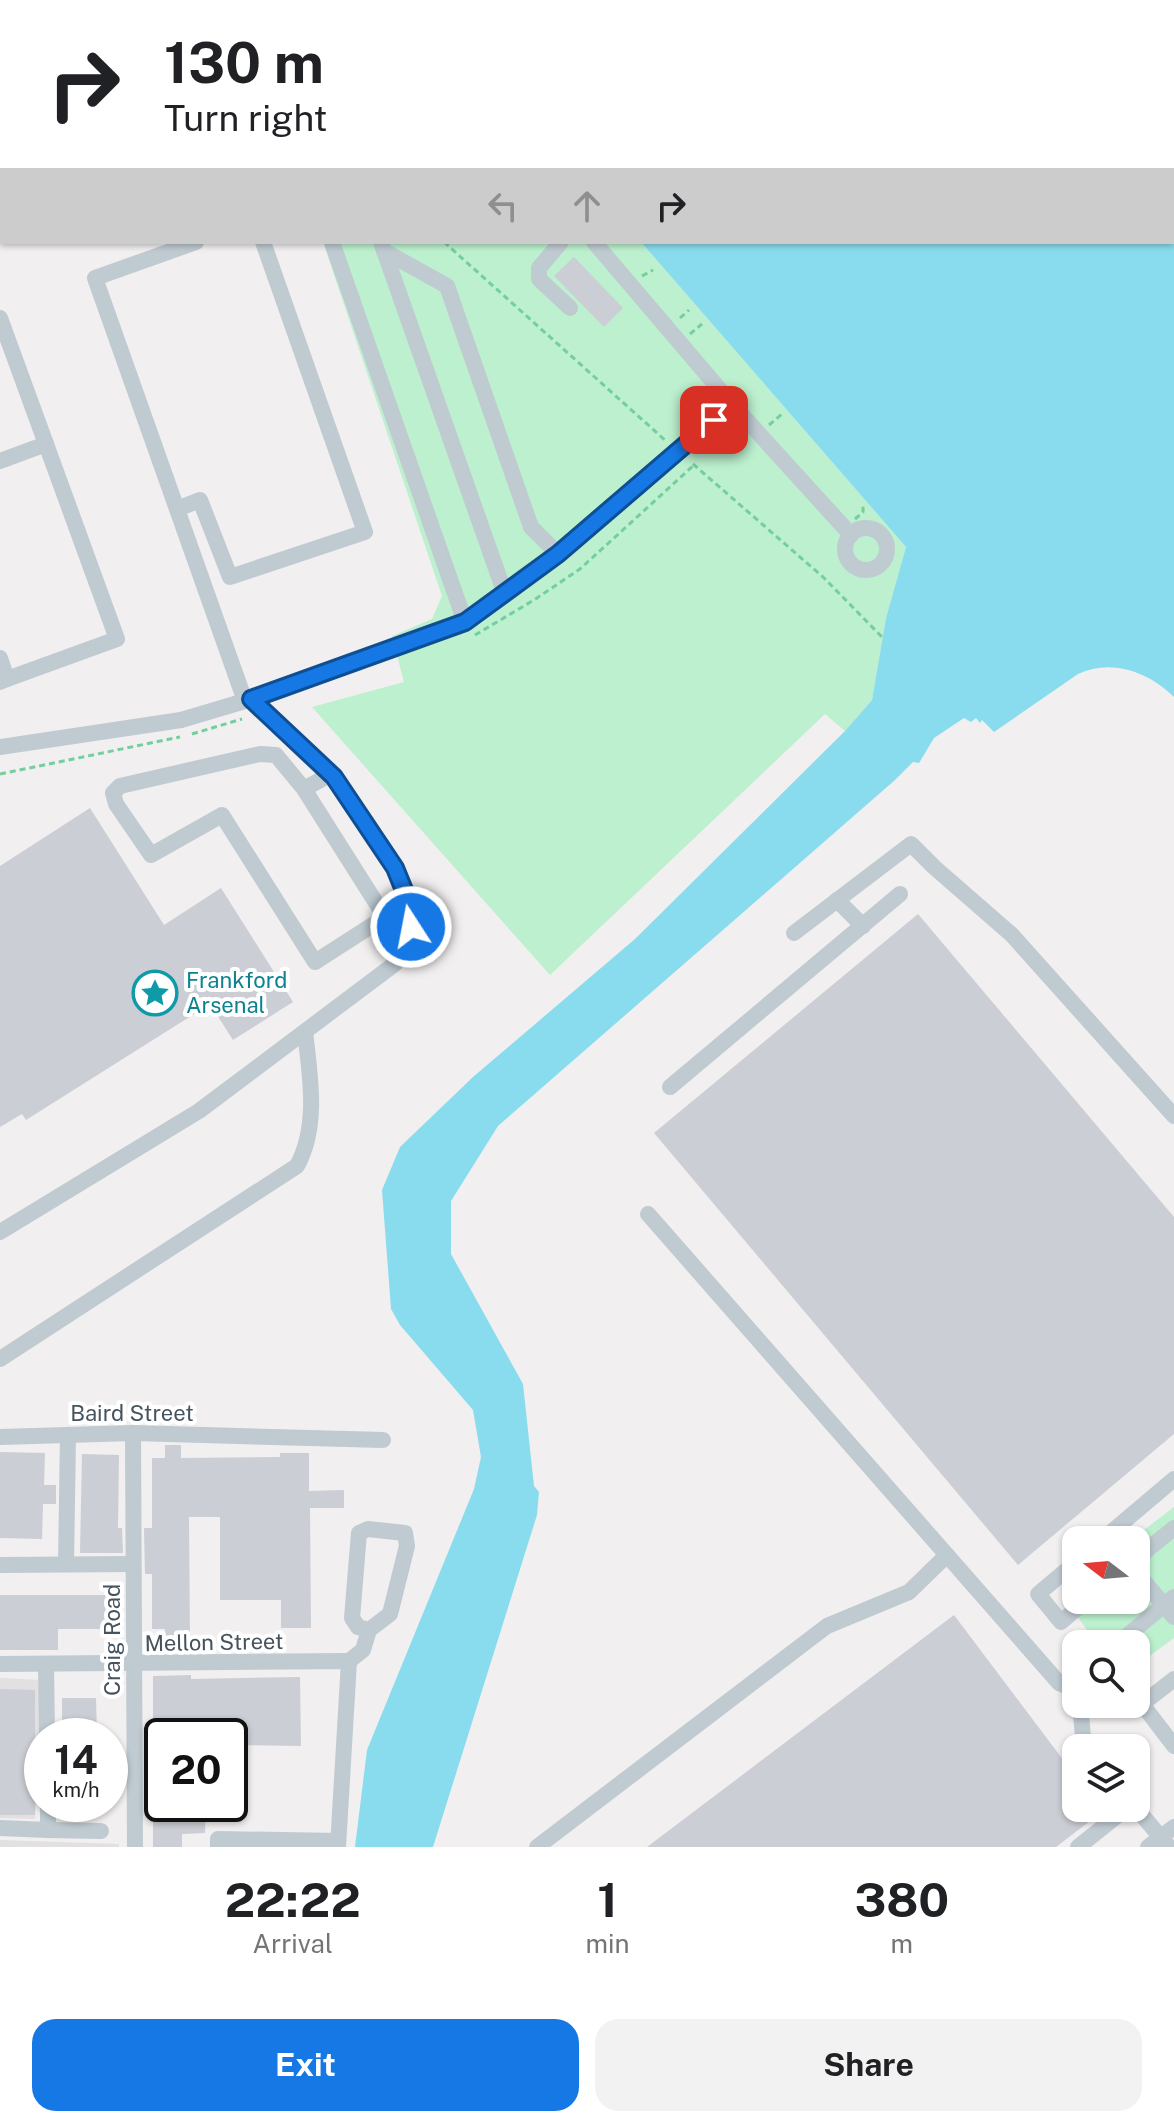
<!DOCTYPE html>
<html lang="en">
<head>
<meta charset="utf-8">
<style>
  body { margin:0; font-family:"Public Sans",sans-serif; background:#f2f2f2; color:#202124; height:100vh; display:flex; flex-direction:column; font-size:30px; white-space:nowrap }
  * { box-sizing:border-box; margin:0 }
  p { font-size:26px; color:#757577 }
  .icon { flex:none; width:44px; height:44px; fill:none; stroke:currentColor; stroke-width:2; stroke-linecap:round; stroke-linejoin:round }
  .map { position:relative; height:1847px; overflow:hidden }
  .sheet { display:flex; flex-direction:column; background:#fff; flex:1 }
  .sheet>* { flex:none }
  .banner { position:absolute; left:0px; top:0px; width:1174px; height:244px; box-shadow:0 2px 6px #0004; background:#fff; color:#202124; overflow:hidden }
  .needle { width:52px; rotate:286deg }
  .controls { position:absolute; left:1062px; top:1526px; display:grid; gap:16px }
  .controls a { display:grid; place-items:center; width:88px; height:88px; border-radius:16px; background:#fff; box-shadow:0 2px 6px #0004; font-size:40px }
  .speed { position:absolute; left:24px; top:1718px; display:flex; gap:16px; font-size:40px; font-weight:700; text-align:center }
  .speed>* { display:grid; place-content:center; width:104px; height:104px; border-radius:50%; background:#fff; box-shadow:0 2px 6px #0004; line-height:1 }
  .speed small { font-size:20px; font-weight:400 }
  .speed .limit { border:4px solid #111; border-radius:12px; background:#fff; color:#111 }
  .pin { position:absolute; display:grid; place-items:center; width:68px; height:68px; color:#fff; margin:-34px; border-radius:16px; box-shadow:0 4px 12px #0006 }
  .me { position:absolute; width:88px; margin:-44px; rotate:349deg; stroke-linejoin:round; filter:drop-shadow(0 0 6px #0008) }
  .turn { display:flex; align-items:center; gap:28px; height:168px; padding:0 32px; font-size:36px }
  .turn .icon { width:104px; height:104px; stroke-width:2.5 }
  .turn b { display:block; font-size:56px; line-height:68px }
  .lanes { display:flex; align-items:center; height:76px; padding:0 32px; background:#0003; justify-content:center; gap:40px; direction:ltr }
  .lanes .off { opacity:.35 }
  .eta { display:flex; justify-content:space-evenly; align-items:center; height:136px; text-align:center }
  .eta b { font-size:48px; font-weight:700; line-height:56px }
  .button { display:flex; gap:16px; margin-top:auto; padding:16px 32px }
  .button a { flex:1; height:92px; border-radius:24px; background:#1678e4; color:#fff; font-size:32px; font-weight:700; line-height:92px; text-align:center }
  .button a+a { background:#f2f2f2; color:#202124 }
  .map>svg:first-child { display:block }
</style>
</head>
<body>
<div class="map">
<svg width="1174" height="1847" viewBox="0 0 1174 1847">
  <rect width="100%" height="100%" fill="#f1efef"/>
  <g fill="#e2e0e1">
    <path d="M0,1678l42,2 -7,139 -35,-1z"/>
    <path d="M0,1840l119,4v3h-119z"/>
  </g>
  <g fill="#bcf0ce">
    <path d="M323,242h318l265,305 -20,71 -14,82 -27,31 -20,-17 -275,261 -238,-268 92,-25 -12,-46 40,-17 10,-23z"/>
    <path d="M1174,1507v131l-38,28v-22h-39l-32,-45 4,-12 7,-5v18h60v-60h-5z"/>
  </g>
  <path fill="#89dced" d="M437,0h737v697c-25,-25 -63,-39 -96,-23l-84,58 -12,-12 -2,3 -4,-5 -5,4 -7,-4 -30,20 -15,25 -6,-1 -18,18 -397,346 -47,75v53l72,130 11,102 5,6 -2,23 -104,332h-78l12,-97 107,-261 7,-32 -8,-47 -73,-85 -9,-16 -9,-119 18,-43 73,-70 162,-138 210,-208 27,-31 14,-82 20,-71 -265,-305h531v-240z"/>
  <g fill="#cbced4">
    <path d="M574,257l49,51 -19,19 -50,-51z"/>
    <path d="M90,808l74,117 57,-37 72,114 -60,38 -23,-36 -184,116 -4,-6 -22,13v-261z"/>
    <path d="M918,914l256,303v217l-156,131 -364,-432z"/>
    <path d="M165,1445h16v13l99,-1v-4h29v38l35,-1v18h-34l1,120h-30v-28h-61v-83h-31l1,125 -24,-1 -1,-12h-13v-55h-7l-1,-46h8v-70h13z"/>
    <path d="M0,1452l45,1 -1,32h12v19h-13l-1,35 -42,-1z"/>
    <path d="M82,1454l37,1 -1,73h4l1,25h-43z"/>
    <path d="M0,1595h118l1,34h-61v21h-58z"/>
    <path d="M954,1615l122,162v31h31l-51,39h-409z"/>
    <path d="M191,1675v4l109,-2 1,69 -71,-1v-9h-68v37h-16l-1,-37h11h-3v-60z"/>
    <path d="M0,1689l35,1v125h-35z"/>
    <path d="M62,1698h34l1,38h-35z"/>
    <path d="M153,1804h53l-1,29 -23,1v13h-29z"/>
  </g>
  <g fill="none" stroke-linecap="round" stroke-linejoin="round">
    <g stroke="#74ce9e" stroke-width="3" stroke-dasharray="6 4" stroke-linecap="butt">
      <path d="M281,0l2,2"/>
      <path d="M444,242l222,199"/>
      <path d="M642,276l11,-6"/>
      <path d="M680,318l9,-8"/>
      <path d="M690,334l12,-10"/>
      <path d="M769,425l13,-11"/>
      <path d="M693,464l130,113 59,60"/>
      <path d="M855,519l8,-7v-6"/>
      <path d="M475,635l59,-35 46,-31 114,-104"/>
      <path d="M192,734l50,-15"/>
      <path d="M0,774l180,-37"/>
    </g>
    <g stroke="#bfcad1" stroke-width="16">
      <path d="M219,0l1,2"/>
      <path d="M301,0l1,2"/>
      <path d="M359,0l1,2"/>
      <path d="M0,235l2,-1"/>
      <path d="M334,242l-1,3 132,377"/>
      <path d="M381,242l124,352"/>
      <path d="M561,242l-22,26v11l31,29"/>
      <path d="M594,242l138,162"/>
      <path d="M384,251l63,35 84,241 27,27"/>
      <path d="M0,318l46,126 -46,17"/>
      <path d="M177,509l23,-9 30,77 135,-45 -102,-290"/>
      <circle cx="866" cy="549" r="21"/>
      <path d="M0,658l7,21 -7,3"/>
      <path d="M7,679l110,-40 -71,-195"/>
      <path d="M245,701l220,-79 93,-68 174,-150 119,131"/>
      <path d="M0,747l181,-27 64,-19 -150,-423 101,-36"/>
      <path d="M304,789l81,128 -70,45 -93,-147 -71,40 -35,-51 -3,-11 7,-7 140,-32 16,1 28,34 27,-15"/>
      <path d="M837,900l26,26"/>
      <path d="M794,933l117,-89 23,23 78,68 162,181"/>
      <path d="M670,1087l230,-193"/>
      <path d="M648,1214l411,469 17,7"/>
      <path d="M0,1232l199,-121 197,-148 15,-36 -5,-32 -11,-27 -61,-91 -83,-78"/>
      <path d="M0,1359l297,-193c22,-40 13,-91 8,-134"/>
      <path d="M133,1433l2,414"/>
      <path d="M0,1437l133,-4 250,7"/>
      <path d="M1102,1540l72,-61"/>
      <path d="M1136,1559l38,-31"/>
      <path d="M1076,1562l-38,32 23,28 26,-22"/>
      <path d="M66,1564l2,-129"/>
      <path d="M0,1565l133,-1"/>
      <path d="M1136,1572l38,45"/>
      <path d="M1117,1644l57,-47"/>
      <path d="M349,1661l14,-11 6,-20 21,-16 17,-68 -2,-13 -37,-4 -9,4 -7,85 6,9 11,3"/>
      <path d="M0,1664l349,-3 -11,186"/>
      <path d="M46,1664l1,72"/>
      <path d="M1174,1679l-32,25 32,42"/>
      <path d="M1080,1704l3,33 8,11"/>
      <path d="M1136,1808l33,39"/>
      <path d="M0,1828l48,2v-26"/>
      <path d="M48,1830l53,1"/>
      <path d="M218,1847v-8l120,2"/>
      <path d="M537,1847l290,-221 82,-34 38,-37"/>
      <path d="M1078,1847l49,-39"/>
      <path d="M1148,1847l26,-20"/>
    </g>
  </g>
  <g fill="none" stroke-linecap="round" stroke-linejoin="round">
    <g stroke="#0e4e94" stroke-width="20">
      <path id="route" d="M411,927l-5,-32 -11,-27 -61,-91 -83,-78 214,-77 93,-68 156,-134"/>
    </g>
    <use href="#route" stroke="#1678e4" stroke-width="14"/>
  </g>
  <defs>
    <g id="sight-ring" transform="scale(2.3)"><circle r="9.5" fill="#fff" stroke="#0f9aa8" stroke-width="1.5"/><path d="M0-6L1.8-2.2L6-1.7L2.9 1.2L3.7 5.4L0 3.3L-3.7 5.4L-2.9 1.2L-6-1.7L-1.8-2.2Z" fill="#0f9aa8"/></g>
  </defs>
  <g fill-rule="evenodd">
    <use href="#sight-ring" x="155" y="993"/>
  </g>
  <g text-anchor="middle" dominant-baseline="central" stroke-width="8" stroke-linejoin="round" paint-order="stroke">
    <g font-size="22" fill="#0d838f" stroke="#fff" text-anchor="start">
      <text x="186" y="980">Frankford<tspan x="186" dy="25">Arsenal</tspan></text>
    </g>
    <g font-size="22" fill="#46535d" stroke="#fff">
      <text x="132" y="1413">Baird Street</text>
      <text transform="translate(112 1640) rotate(-90)">Craig Road</text>
      <text transform="translate(214 1642) rotate(-1)">Mellon Street</text>
    </g>
  </g>
</svg>
<div class="controls">
<a><svg class="needle" viewBox="-14 -14 28 28"><path d="M0-13l5 13h-10z" fill="#e53935"/><path d="M0 13l5-13h-10z" fill="#757577"/></svg></a>
<a><svg class="icon" aria-label="search" viewBox="0 0 24 24"><circle cx="10" cy="10" r="6"/><path d="M15 15l6 6"/></svg></a>
<a><svg class="icon" aria-label="layers" viewBox="0 0 24 24"><path d="M12 4l9 5-9 5-9-5zM3 14l9 5 9-5"/></svg></a>
</div>
<div class="speed"><div>14<small>km/h</small></div><div class="limit">20</div></div>
<div class="pin" style="left:714px;top:420px;background:#d93025"><svg class="icon" aria-label="arrive" viewBox="0 0 24 24"><path d="M6 21V4h12l-3 4 3 4H6"/></svg></div>
<svg class="me" style="left:411px;top:927px" viewBox="-20 -20 40 40"><circle r="17" fill="#1678e4" stroke="#fff" stroke-width="3"/><path d="M0-11L8 9 0 5-8 9z" fill="#fff"/></svg>
<div class="banner">
<div class="turn"><svg class="icon" aria-label="right" viewBox="0 0 24 24"><path d="M7 20v-9h11M14 6l5 5-5 5"/></svg><div><b>130 m</b>Turn right</div></div>
<div class="lanes"><svg class="icon off" aria-label="left" viewBox="0 0 24 24"><path d="M17 20v-9H6M10 6l-5 5 5 5"/></svg><svg class="icon off" aria-label="ahead" viewBox="0 0 24 24"><path d="M12 20V5M6 11l6-6 6 6"/></svg><svg class="icon" aria-label="right" viewBox="0 0 24 24"><path d="M7 20v-9h11M14 6l5 5-5 5"/></svg></div>
</div>
</div>
<section class="sheet">
<div class="eta">
<div><b>22:22</b><p>Arrival</p></div>
<div><b>1</b><p>min</p></div>
<div><b>380</b><p>m</p></div>
</div>
<div class="button"><a>Exit</a><a>Share</a></div>
</section>
</body>
</html>
